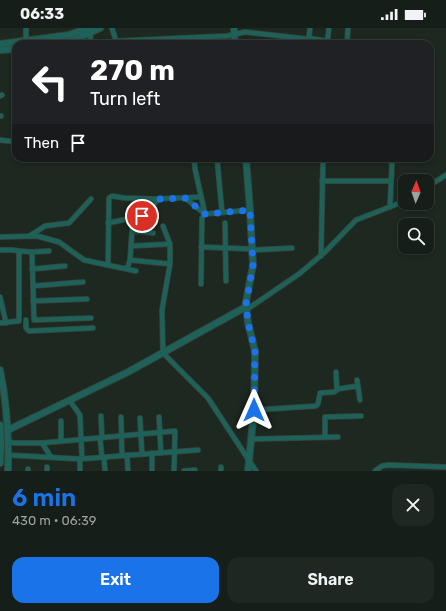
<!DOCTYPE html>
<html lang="en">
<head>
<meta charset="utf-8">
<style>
  body { margin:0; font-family:Rubik,sans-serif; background:#1e2721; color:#f1f3f6; height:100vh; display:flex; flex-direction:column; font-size:15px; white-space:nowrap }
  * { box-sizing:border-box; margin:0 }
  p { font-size:13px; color:#9da2a2 }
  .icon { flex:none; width:22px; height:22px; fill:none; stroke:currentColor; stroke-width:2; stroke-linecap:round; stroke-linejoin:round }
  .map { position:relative; height:443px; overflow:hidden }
  .panel { display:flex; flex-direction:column; background:#151e18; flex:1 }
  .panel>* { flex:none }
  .top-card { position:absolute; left:12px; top:12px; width:422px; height:122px; border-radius:12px; box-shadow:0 2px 6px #0003,0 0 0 1px #343c37; background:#202124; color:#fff; overflow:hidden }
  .needle { width:26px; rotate:2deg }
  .buttons { position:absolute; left:398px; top:146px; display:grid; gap:8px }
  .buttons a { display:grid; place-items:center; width:36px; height:36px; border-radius:8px; background:#151e18; box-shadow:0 2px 6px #0003,0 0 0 1px #343c37; font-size:20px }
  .pin { position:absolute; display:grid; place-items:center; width:34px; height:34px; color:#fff; margin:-17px; border:2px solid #fff; border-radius:50%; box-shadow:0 1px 4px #0007 }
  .me { position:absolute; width:44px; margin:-22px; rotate:0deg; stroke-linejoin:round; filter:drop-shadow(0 0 3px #0008) }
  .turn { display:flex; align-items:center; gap:14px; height:84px; padding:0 12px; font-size:18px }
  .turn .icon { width:52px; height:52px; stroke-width:2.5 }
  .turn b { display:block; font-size:28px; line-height:34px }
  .then { display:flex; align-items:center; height:38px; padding:0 12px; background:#0003; gap:8px; font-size:15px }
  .round { display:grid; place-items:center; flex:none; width:42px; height:42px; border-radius:12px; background:#1e2721 }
  .overview { display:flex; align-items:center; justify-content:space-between; height:68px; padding:0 12px }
  h1 { font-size:24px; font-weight:600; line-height:30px; color:#1a73e8 }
  .button { display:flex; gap:8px; margin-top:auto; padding:8px 12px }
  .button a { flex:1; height:46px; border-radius:12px; background:#1a73e8; color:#fff; font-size:16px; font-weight:600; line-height:46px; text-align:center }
  .button a+a { background:#1e2721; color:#f1f3f6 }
  .status { display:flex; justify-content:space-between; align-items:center; height:28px; padding:0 20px; background:#151e18; direction:ltr }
  .status svg { height:11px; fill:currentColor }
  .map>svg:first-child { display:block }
</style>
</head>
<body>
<div class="status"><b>06:33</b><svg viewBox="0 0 49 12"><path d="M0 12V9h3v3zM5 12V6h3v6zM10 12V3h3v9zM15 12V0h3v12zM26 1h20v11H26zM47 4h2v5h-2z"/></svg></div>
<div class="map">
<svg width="446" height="443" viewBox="0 0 446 443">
  <rect width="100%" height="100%" fill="#1c2820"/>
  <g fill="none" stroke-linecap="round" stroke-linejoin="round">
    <g stroke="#37423a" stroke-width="6">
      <g id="minor">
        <path d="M26,0v13"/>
        <path d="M112,0l4,13 111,-5 18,-4 62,7 2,-2 1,-9"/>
        <path d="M90,2l1,14"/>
        <path d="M179,10v6"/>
        <path d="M308,10l19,3"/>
        <path d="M327,16l2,-16"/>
        <path d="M347,16l1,-16"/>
        <path d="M0,68l2,-1"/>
        <path d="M0,88h1"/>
        <path d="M0,112l16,2"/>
        <path d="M194,130l1,11 10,45 45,-4"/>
        <path d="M217,130l5,54"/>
        <path d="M322,153h69"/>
        <path d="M427,159l19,-12"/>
        <path d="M185,170l20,16"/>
        <path d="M108,195l34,-7 17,-17"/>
        <path d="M225,195l1,58"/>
        <path d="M163,198l7,18v20"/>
        <path d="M132,203l21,2"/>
        <path d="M31,207l14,-9 24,-3 22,-24"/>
        <path d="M0,209l37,-1 22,6 25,18 52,11"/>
        <path d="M131,218l39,-2"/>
        <path d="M201,219l51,2"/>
        <path d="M0,222h12l7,1"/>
        <path d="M252,222l40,-2"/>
        <path d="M32,224l17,-1"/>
        <path d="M321,228l2,-94 2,-2 64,-1 3,4 -2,44"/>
        <path d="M130,232l40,4 -8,46 1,43 45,45 48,73"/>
        <path d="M108,237l1,-67 3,-2 13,2 29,1 47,-2"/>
        <path d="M32,241l33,-3"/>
        <path d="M127,241l3,-9 3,-42"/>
        <path d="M201,256l1,-66"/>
        <path d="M33,258l50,-4"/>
        <path d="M0,269l6,26"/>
        <path d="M33,273l54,-2"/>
        <path d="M246,282l53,-36 26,-22 31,-32 49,-19"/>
        <path d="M26,292v8l3,3 64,-3"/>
        <path d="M0,295l19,-2v-70l13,1 2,68 57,-2"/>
        <path d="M357,352l3,20"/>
        <path d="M337,361l21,-3"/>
        <path d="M70,373l10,14 2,43"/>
        <path d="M254,382l62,-4 2,-2 2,-11 14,-1 3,-2 -1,-18"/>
        <path d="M101,388l1,22"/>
        <path d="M121,389l1,38"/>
        <path d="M159,389l2,36"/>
        <path d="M140,390l2,36"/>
        <path d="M325,409v-20l36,-1"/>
        <path d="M100,410l2,19"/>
        <path d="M252,411l86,-2"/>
        <path d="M61,413v-20"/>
        <path d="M8,414l7,1h27l133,-12 -1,40"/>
        <path d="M42,415l9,14"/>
        <path d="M152,425v18"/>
        <path d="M8,427l72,4"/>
        <path d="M127,427l1,16"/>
        <path d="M104,429l1,14"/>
        <path d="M221,439v4"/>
        <path d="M28,443v-2"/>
        <path d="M47,443v-4"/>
        <path d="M80,443v-12l118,-9"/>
        <path d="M184,443l11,-1"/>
        <path d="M375,443l7,-5 7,-1 57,2"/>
      </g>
    </g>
    <g stroke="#37423a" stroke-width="8">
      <g id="tertiary">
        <path d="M234,0l1,16"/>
        <path d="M0,16l69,-9 19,-7"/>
        <path d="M52,16l22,-4 26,-12"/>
        <path d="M0,22l16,-1"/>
        <path d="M246,276l2,19 7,28 -1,59 -6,61"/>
        <path d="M0,342c7,34 9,67 8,101"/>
        <path d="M0,397l1,19 -1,19"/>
        <path d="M8,402l120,-58 114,-63 3,-2 8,-42 -3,-55 -4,-52"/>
      </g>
    </g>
    <use href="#minor" stroke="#1e6158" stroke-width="4.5"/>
    <use href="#tertiary" stroke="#1e6158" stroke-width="6"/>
  </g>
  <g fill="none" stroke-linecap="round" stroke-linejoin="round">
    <path stroke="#1a73e8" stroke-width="7" stroke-dasharray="0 12.6" d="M142,188l17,-17 26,-1 20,16 45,-4 3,55 -7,39 2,19 7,28 -1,59"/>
  </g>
</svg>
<div class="buttons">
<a><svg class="needle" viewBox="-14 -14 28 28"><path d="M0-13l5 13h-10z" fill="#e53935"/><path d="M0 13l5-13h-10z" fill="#9da2a2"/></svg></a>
<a><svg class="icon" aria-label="search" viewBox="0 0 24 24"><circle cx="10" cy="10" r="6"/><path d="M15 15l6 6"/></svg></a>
</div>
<div class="pin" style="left:142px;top:188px;background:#d93025"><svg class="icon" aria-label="arrive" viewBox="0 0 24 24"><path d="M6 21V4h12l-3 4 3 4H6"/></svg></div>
<svg class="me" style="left:254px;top:382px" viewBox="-20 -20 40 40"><path d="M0-17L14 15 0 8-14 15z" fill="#1a73e8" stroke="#fff" stroke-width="4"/></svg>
<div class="top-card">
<div class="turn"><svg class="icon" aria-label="left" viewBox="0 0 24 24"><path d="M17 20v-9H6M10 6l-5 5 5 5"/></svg><div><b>270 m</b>Turn left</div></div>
<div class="then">Then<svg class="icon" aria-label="arrive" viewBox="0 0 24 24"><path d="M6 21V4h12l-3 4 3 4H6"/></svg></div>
</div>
</div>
<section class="panel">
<div class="overview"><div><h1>6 min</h1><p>430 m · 06:39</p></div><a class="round"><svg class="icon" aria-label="close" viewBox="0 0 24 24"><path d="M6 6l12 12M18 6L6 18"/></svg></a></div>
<div class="button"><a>Exit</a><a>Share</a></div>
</section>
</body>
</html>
